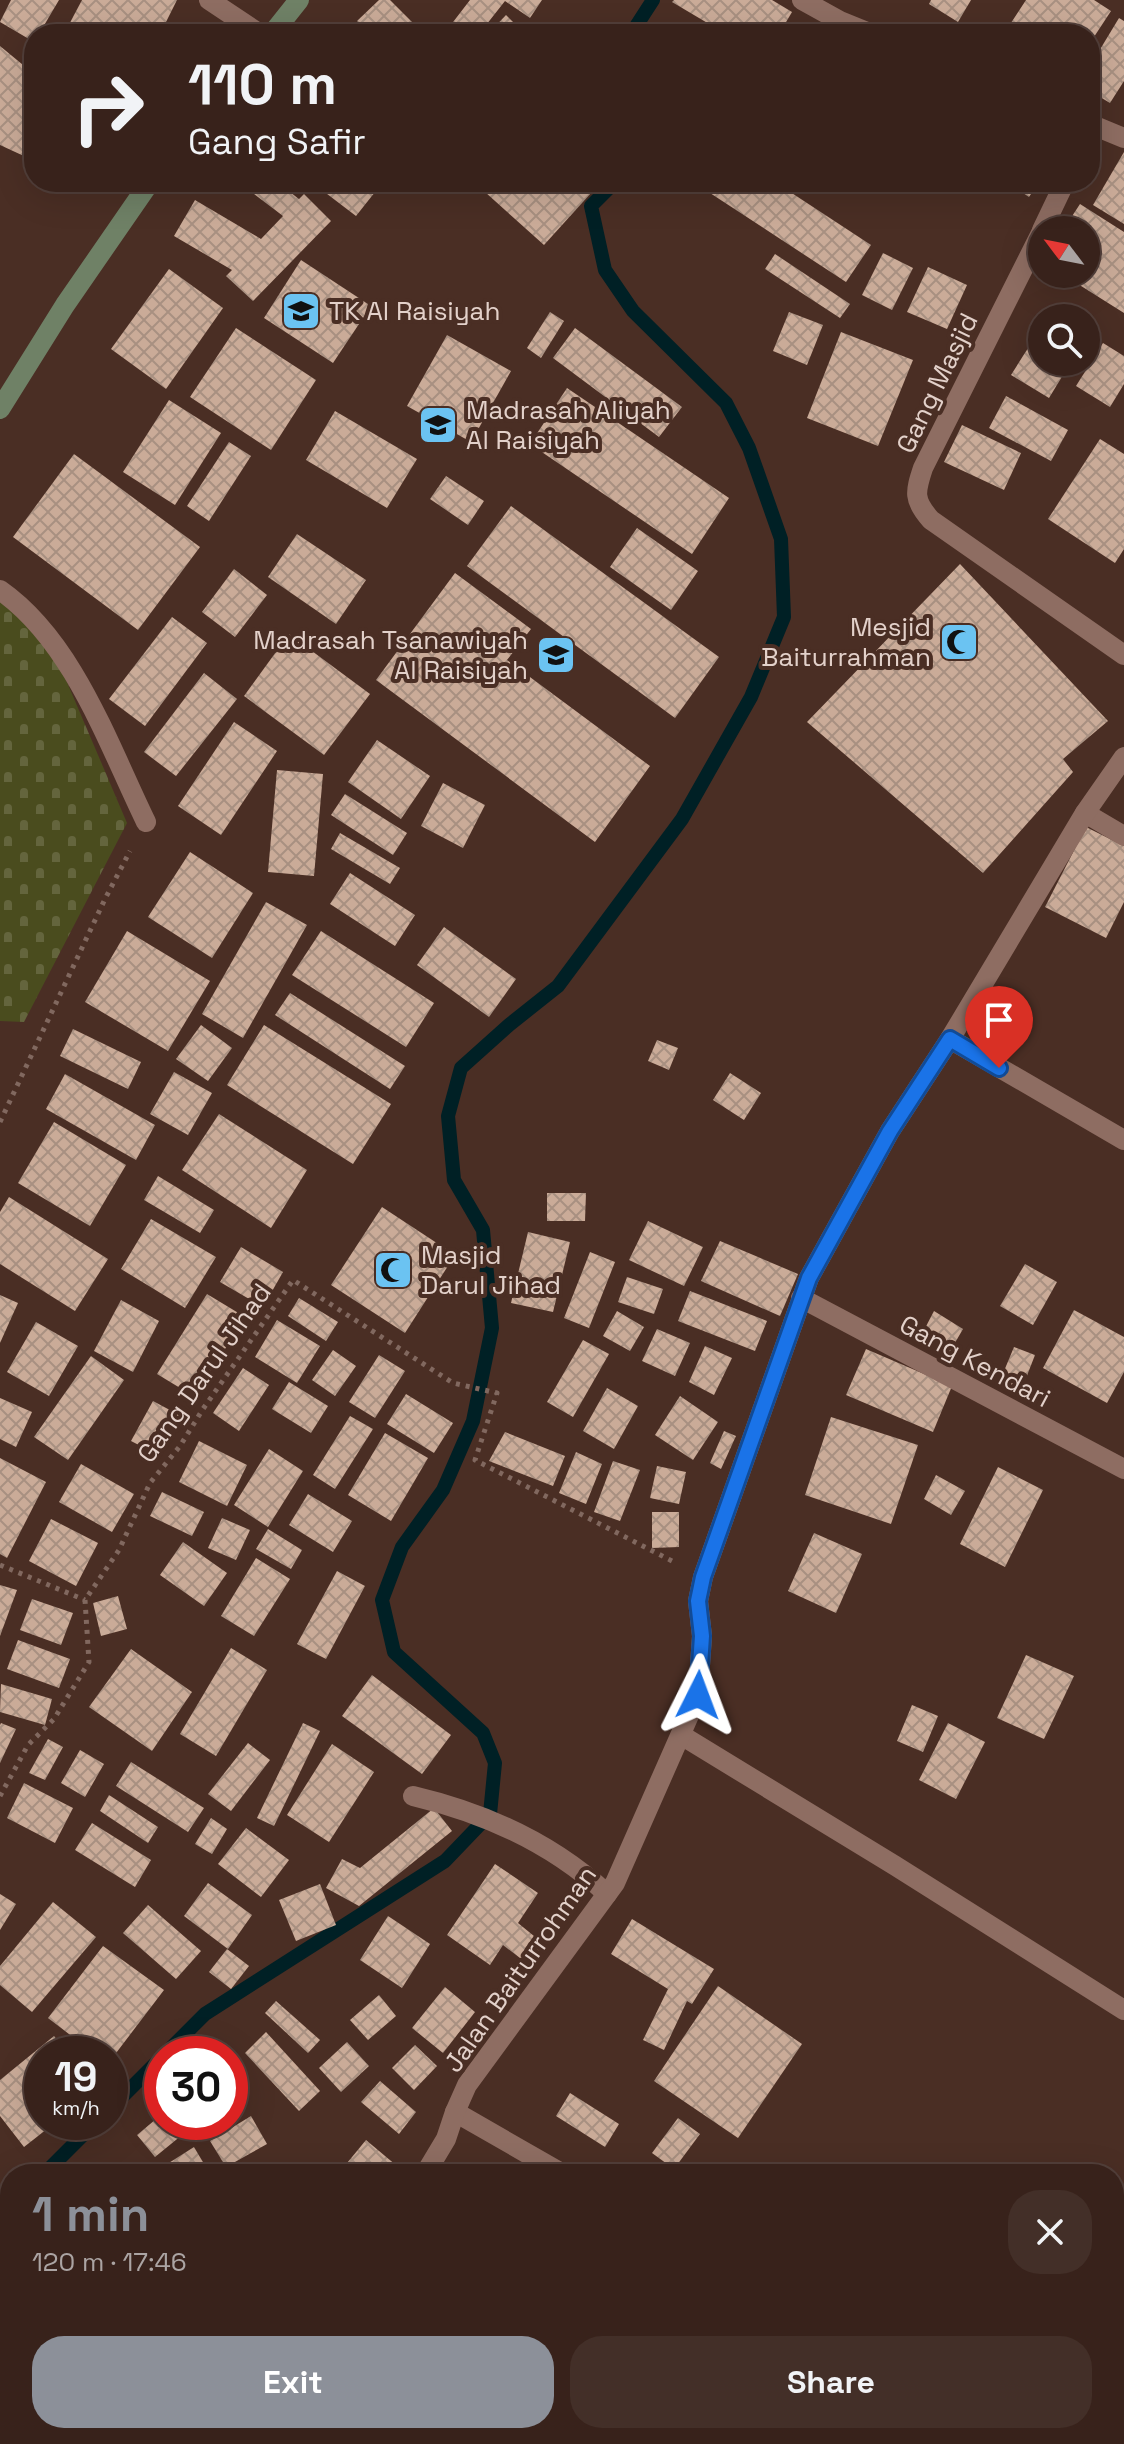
<!DOCTYPE html>
<html lang="en">
<head>
<meta charset="utf-8">
<style>
  body { margin:0; font-family:"Space Grotesk",sans-serif; background:#432f28; color:#f1f3f6; height:100vh; display:flex; flex-direction:column; font-size:30px; white-space:nowrap }
  * { box-sizing:border-box; margin:0 }
  p { font-size:26px; color:#aba4a3 }
  .icon { flex:none; width:44px; height:44px; fill:none; stroke:currentColor; stroke-width:2; stroke-linecap:round; stroke-linejoin:round }
  .map { position:relative; flex:1; overflow:hidden }
  .sheet { position:absolute; left:0px; top:2164px; width:1124px; height:280px; display:flex; flex-direction:column; background:#38221b; border-radius:32px 32px 0 0; box-shadow:0 8px 32px #0002,0 0 0 2px #523f3a }
  .sheet>* { flex:none }
  .banner { position:absolute; left:24px; top:24px; width:1076px; height:168px; border-radius:32px; box-shadow:0 8px 32px #0002,0 0 0 2px #523f3a; background:#38221b; color:#f1f3f6; overflow:hidden }
  .needle { width:52px; rotate:302deg }
  .buttons { position:absolute; left:1028px; top:216px; display:grid; gap:16px }
  .buttons a { display:grid; place-items:center; width:72px; height:72px; border-radius:50%; background:#38221b; box-shadow:0 8px 32px #0002,0 0 0 2px #523f3a; font-size:40px }
  .speed { position:absolute; left:24px; top:2036px; display:flex; gap:16px; font-size:40px; font-weight:700; text-align:center }
  .speed>* { display:grid; place-content:center; width:104px; height:104px; border-radius:50%; background:#38221b; box-shadow:0 8px 32px #0002,0 0 0 2px #523f3a; line-height:1 }
  .speed small { font-size:20px; font-weight:400 }
  .speed .limit { border:12px solid #d22; background:#fff; color:#111 }
  .pin { position:absolute; display:grid; place-items:center; width:68px; height:68px; color:#fff; margin:-82px -34px; border-radius:50% 50% 50% 0; rotate:-45deg; box-shadow:0 0 8px #0007 }
  .pin .icon { rotate:45deg }
  .me { position:absolute; width:88px; margin:-44px; rotate:3deg; stroke-linejoin:round; filter:drop-shadow(0 0 6px #0008) }
  .turn { display:flex; align-items:center; gap:28px; height:168px; padding:0 32px; font-size:36px }
  .turn .icon { width:104px; height:104px; stroke-width:2.5 }
  .turn b { display:block; font-size:56px; line-height:68px }
  .round { display:grid; place-items:center; flex:none; width:84px; height:84px; border-radius:32px; background:#432f28 }
  .headline { display:flex; align-items:center; justify-content:space-between; height:136px; padding:0 32px }
  h1 { font-size:48px; font-weight:800; line-height:60px; color:#8c9099 }
  .action { display:flex; gap:16px; margin-top:auto; padding:16px 32px }
  .action a { flex:1; height:92px; border-radius:32px; background:#8c9099; color:#fff; font-size:32px; font-weight:800; line-height:92px; text-align:center }
  .action a+a { background:#432f28; color:#f1f3f6 }
  .map>svg:first-child { display:block }
</style>
</head>
<body>
<div class="map">
<svg width="1124" height="2444" viewBox="0 0 1124 2444">
  <defs>
    <pattern id="cemetery-stones" width="16" height="16" patternUnits="userSpaceOnUse" patternTransform="scale(2)"><rect width="16" height="16" fill="#4a4c1e"/><path d="M2 7V4a2 2 0 0 1 4 0v3zM10 15v-3a2 2 0 0 1 4 0v3z" fill="#64653d"/></pattern>
    <pattern id="building-cross-hatch" width="8" height="8" patternUnits="userSpaceOnUse" patternTransform="scale(2)"><rect width="8" height="8" fill="#caab98"/><path d="M0 0l8 8M0 8l8-8" fill="none" stroke="#a89081"/></pattern>
  </defs>
  <rect width="100%" height="100%" fill="#4a2e24"/>
  <path fill="url(#cemetery-stones)" d="M0,599l49,41 78,183 -103,199 -24,-1z"/>
  <g fill="none" stroke-linecap="round" stroke-linejoin="round">
    <g stroke="#002025" stroke-width="14">
      <path d="M631,34l22,-34"/>
      <path d="M165,2054l40,-40 240,-153 45,-47 5,-51 -12,-30 -89,-81 -12,-52 20,-53 41,-57 30,-69 19,-93 -9,-98 -29,-50 -6,-64 13,-48 48,-43 49,-39 124,-167 69,-122 33,-80 -3,-78 -32,-91 -23,-45 -93,-92 -28,-41 -14,-64 24,-24"/>
      <path d="M110,2109l52,-52"/>
      <path d="M44,2174l52,-52"/>
      <path d="M0,2210l10,-8"/>
    </g>
  </g>
  <g fill="url(#building-cross-hatch)">
    <path d="M11,0h48l-20,34h-5v8l-34,-20z"/>
    <path d="M82,0h95l-17,34h-96z"/>
    <path d="M379,0h11l34,34h-54l-13,-13z"/>
    <path d="M470,0h72l-12,18 -25,-17 -26,33h-19l-10,-8z"/>
    <path d="M674,0h98l20,12 -13,22h-53l-54,-32z"/>
    <path d="M931,0h40l-13,22 -29,-18z"/>
    <path d="M1026,0h68l17,11 -21,32v-9h-76l-7,-5z"/>
    <path d="M506,15l12,12 -7,7h-23z"/>
    <path d="M1119,18l5,3v60l-14,22 -20,-12v-25z"/>
    <path d="M0,46l34,28v10l-10,12 10,5v39l-8,17 -26,-12z"/>
    <path d="M1124,152v72l-31,-19z"/>
    <path d="M244,182h33l22,17 5,-5 27,27 -78,80 -27,-25 6,-6 -58,-34 21,-36 66,39 22,-23 -41,-31z"/>
    <path d="M316,182h67l-27,34 -42,-32z"/>
    <path d="M495,182h106l-57,63 -59,-53z"/>
    <path d="M717,182h58l96,63 -25,37 -136,-89z"/>
    <path d="M1007,182h32l-10,15z"/>
    <path d="M1080,204l44,28v81l-62,-39h24v-44h-23z"/>
    <path d="M883,253l30,15 -21,42 -30,-15z"/>
    <path d="M775,254l75,50 -10,14 -75,-49z"/>
    <path d="M301,260l70,46 -38,57 -69,-45z"/>
    <path d="M928,267l39,18 -20,44 -40,-17z"/>
    <path d="M169,269l54,39 -57,81 -55,-40z"/>
    <path d="M550,312l14,9 -23,37 -14,-10z"/>
    <path d="M789,312l34,13 -16,40 -34,-14z"/>
    <path d="M1042,326v36h29l-22,36 -38,-23z"/>
    <path d="M236,328l80,52 -45,70 -81,-53z"/>
    <path d="M575,328l107,79 -23,30 -106,-79z"/>
    <path d="M841,332l72,28 -35,86 -71,-28z"/>
    <path d="M447,335l64,36 -40,71 -64,-36z"/>
    <path d="M1103,343l21,13v28l-14,23 -34,-21z"/>
    <path d="M567,388l162,110 -37,56 -162,-110z"/>
    <path d="M1006,396l62,34 -17,31 -62,-33z"/>
    <path d="M169,400l52,33 -46,72 -52,-33z"/>
    <path d="M335,411l82,48 -30,49 -81,-48z"/>
    <path d="M962,425l59,28 -17,37 -60,-28z"/>
    <path d="M1100,439l24,15v95l-9,14 -67,-44z"/>
    <path d="M229,442l22,14 -42,65 -22,-15z"/>
    <path d="M74,454l126,93 -62,83 -125,-93z"/>
    <path d="M446,476l38,25 -16,24 -38,-26z"/>
    <path d="M511,506l208,151 -44,61 -208,-152z"/>
    <path d="M637,528l61,43 -27,39 -61,-43z"/>
    <path d="M297,534l69,46 -30,44 -68,-47z"/>
    <path d="M960,564l148,157 -45,38 10,13 -90,101 -176,-151z"/>
    <path d="M234,569l33,26 -32,42 -33,-25z"/>
    <path d="M455,573l76,56 -24,31 143,106 -55,76 -219,-162z"/>
    <path d="M172,617l35,26 -62,83 -36,-27z"/>
    <path d="M289,634l81,60 -46,61 -80,-59z"/>
    <path d="M204,673l33,26 -61,77 -32,-24z"/>
    <path d="M234,722l43,29 -56,84 -43,-29z"/>
    <path d="M377,740l53,36 -29,43 -53,-37z"/>
    <path d="M277,770l46,4 -9,102 -46,-4z"/>
    <path d="M443,783l42,22 -22,43 -42,-22z"/>
    <path d="M345,794l62,39 -14,22 -62,-40z"/>
    <path d="M1086,827l38,19v56l-18,36 -61,-31z"/>
    <path d="M340,833l60,35 -10,16 -59,-35z"/>
    <path d="M190,852l63,41 -41,65 -64,-41z"/>
    <path d="M350,873l65,42 -20,31 -65,-42z"/>
    <path d="M266,902l41,23 -64,113 -41,-24z"/>
    <path d="M444,927l72,52 -27,38 -72,-52z"/>
    <path d="M127,931l83,50 -42,70 -83,-49z"/>
    <path d="M321,931l113,72 -28,44 -114,-72z"/>
    <path d="M290,993l115,73 -15,23 -115,-74z"/>
    <path d="M201,1025l31,23 -24,33 -32,-22z"/>
    <path d="M264,1025l127,79 -38,60 -126,-79z"/>
    <path d="M73,1029l68,33 -13,27 -68,-33z"/>
    <path d="M657,1040l21,8 -9,22 -21,-9z"/>
    <path d="M174,1072l38,21 -24,42 -38,-21z"/>
    <path d="M730,1073l31,20 -17,27 -31,-20z"/>
    <path d="M65,1074l90,51 -19,35 -90,-51z"/>
    <path d="M219,1114l88,56 -36,58 -89,-58z"/>
    <path d="M54,1122l72,43 -36,61 -72,-43z"/>
    <path d="M158,1176l56,34 -14,23 -56,-33z"/>
    <path d="M547,1193h39l-1,28h-38z"/>
    <path d="M9,1197l99,62 -33,52 -75,-47v-52z"/>
    <path d="M382,1207l73,48 -50,78 -74,-48z"/>
    <path d="M151,1219l65,38 -31,51 -64,-39z"/>
    <path d="M648,1221l55,26 -19,39 -55,-26z"/>
    <path d="M528,1232l42,10 -17,70 -42,-9z"/>
    <path d="M720,1241l78,33 -18,42 -79,-35z"/>
    <path d="M241,1247l42,25 -20,35 -43,-25z"/>
    <path d="M590,1252l25,10 -26,66 -25,-10z"/>
    <path d="M1025,1264l32,18 -24,43 -33,-19z"/>
    <path d="M627,1277l36,12 -9,25 -36,-12z"/>
    <path d="M690,1291l77,30 -12,30 -77,-30z"/>
    <path d="M207,1294l38,23 -50,80 -38,-23z"/>
    <path d="M0,1295l18,8 -18,40z"/>
    <path d="M299,1298l39,24 -12,19 -38,-25z"/>
    <path d="M121,1300l38,21 -26,51 -39,-21z"/>
    <path d="M1074,1310l50,27v35l-17,31 -64,-35z"/>
    <path d="M617,1311l27,16 -14,24 -27,-15z"/>
    <path d="M934,1311l29,18 -14,24 -28,-17z"/>
    <path d="M277,1320l43,26 -23,37 -42,-26z"/>
    <path d="M36,1322l42,24 -29,50 -42,-24z"/>
    <path d="M657,1329l33,14 -15,33 -33,-15z"/>
    <path d="M583,1340l26,14 -36,63 -26,-15z"/>
    <path d="M705,1346l27,12 -18,37 -25,-13z"/>
    <path d="M1014,1347l21,8 -14,36 -22,-8z"/>
    <path d="M866,1349l86,37 -19,46 -87,-37z"/>
    <path d="M333,1350l23,16 -21,30 -23,-16z"/>
    <path d="M379,1355l26,16 -30,47 -26,-16z"/>
    <path d="M91,1356l33,24 -56,80 -34,-23z"/>
    <path d="M243,1368l26,17 -30,46 -26,-18z"/>
    <path d="M289,1382l39,24 -17,27 -39,-24z"/>
    <path d="M607,1388l31,18 -24,43 -31,-18z"/>
    <path d="M406,1394l47,29 -19,30 -47,-29z"/>
    <path d="M680,1396l38,26 -25,38 -38,-25z"/>
    <path d="M0,1398l32,14 -16,35 -16,-8z"/>
    <path d="M153,1401l28,15 -21,40 -29,-15z"/>
    <path d="M350,1416l23,13 -38,60 -22,-14z"/>
    <path d="M831,1417l87,28 -27,79 -86,-29z"/>
    <path d="M724,1431l12,5 -15,33 -11,-6z"/>
    <path d="M505,1432l60,24 -12,30 -64,-25z"/>
    <path d="M385,1433l43,25 -37,63 -43,-26z"/>
    <path d="M199,1441l48,24 -20,41 -48,-24z"/>
    <path d="M269,1449l34,22 -35,56 -34,-22z"/>
    <path d="M576,1452l26,12 -16,40 -27,-11z"/>
    <path d="M0,1458l46,24 -39,76 -7,-4z"/>
    <path d="M613,1461l27,9 -20,51 -26,-9z"/>
    <path d="M81,1464l53,30 -22,38 -53,-30z"/>
    <path d="M657,1466l29,6 -7,32 -29,-6z"/>
    <path d="M998,1467l45,23 -38,77 -45,-23z"/>
    <path d="M936,1475l29,16 -14,24 -27,-16z"/>
    <path d="M162,1492l42,20 -12,24 -42,-20z"/>
    <path d="M308,1494l44,27 -19,31 -44,-27z"/>
    <path d="M652,1512h27v35l-27,1z"/>
    <path d="M222,1518l28,12 -14,30 -28,-12z"/>
    <path d="M51,1519l47,24 -22,43 -47,-25z"/>
    <path d="M268,1529l34,21 -11,19 -35,-20z"/>
    <path d="M814,1533l48,21 -26,59 -48,-22z"/>
    <path d="M183,1542l44,31 -23,33 -44,-31z"/>
    <path d="M256,1558l34,21 -36,57 -33,-20z"/>
    <path d="M337,1571l28,15 -39,73 -29,-15z"/>
    <path d="M0,1585l17,5 -17,46z"/>
    <path d="M118,1596l9,33 -26,7 -8,-33z"/>
    <path d="M32,1599l41,14 -12,32 -41,-15z"/>
    <path d="M18,1640l52,19 -11,29 -52,-19z"/>
    <path d="M231,1648l36,22 -51,86 -36,-22z"/>
    <path d="M131,1649l61,43 -40,59 -63,-44z"/>
    <path d="M1026,1655l48,21 -30,63 -47,-21z"/>
    <path d="M372,1675l79,60 -29,39 -80,-58z"/>
    <path d="M1,1684l51,15 -7,26 -45,-13z"/>
    <path d="M912,1705l26,11 -15,36 -26,-11z"/>
    <path d="M1,1723l15,6 -16,34v-38z"/>
    <path d="M303,1723l17,8 -46,95 -17,-8z"/>
    <path d="M948,1723l37,19 -29,57 -37,-19z"/>
    <path d="M48,1739l15,8 -18,33 -16,-7z"/>
    <path d="M248,1743l22,17 -39,51 -23,-17z"/>
    <path d="M332,1744l42,28 -45,70 -42,-27z"/>
    <path d="M80,1750l24,14 -19,33 -24,-14z"/>
    <path d="M131,1762l73,46 -16,24 -72,-46z"/>
    <path d="M24,1783l49,25 -18,35 -48,-25z"/>
    <path d="M109,1795l49,32 -10,16 -48,-32z"/>
    <path d="M434,1808l18,23 -93,75 -33,-18 16,-29 18,9z"/>
    <path d="M211,1818l16,11 -15,25 -17,-10z"/>
    <path d="M92,1823l59,37 -16,27 -60,-37z"/>
    <path d="M246,1828l43,32 -28,37 -43,-33z"/>
    <path d="M495,1864l43,29 -20,30 27,22 -16,20 -26,-20 -13,20 -43,-30z"/>
    <path d="M208,1883l44,32 -24,34 -44,-33z"/>
    <path d="M320,1884l16,41 -40,16 -17,-41z"/>
    <path d="M0,1894l16,10 -16,26z"/>
    <path d="M53,1902l43,35 -64,75 -32,-27v-19z"/>
    <path d="M148,1905l53,46 -25,28 -53,-46z"/>
    <path d="M388,1916l42,28 -28,44 -42,-28z"/>
    <path d="M632,1919l82,50 -22,35 -5,-3 -23,49 -21,-10 25,-51 -57,-35z"/>
    <path d="M103,1946l61,44 -54,71v-7h-15l-47,-36z"/>
    <path d="M227,1949l22,17 -18,23 -22,-17z"/>
    <path d="M718,1986l84,58 -64,94 -84,-57z"/>
    <path d="M445,1987l30,25 -32,41 -31,-25z"/>
    <path d="M379,1995l17,21 -28,24 -18,-20z"/>
    <path d="M276,2001l44,39 -12,13 -43,-40z"/>
    <path d="M266,2032l54,59 -21,20 -54,-58z"/>
    <path d="M54,2036l14,18h-26v68h14l-32,25 -24,-31v-36z"/>
    <path d="M347,2042l22,24 -28,26 -22,-24z"/>
    <path d="M415,2045l22,21 -23,24 -22,-22z"/>
    <path d="M380,2081l36,31 -17,22 -38,-32z"/>
    <path d="M570,2093l49,31 -14,23 -49,-31z"/>
    <path d="M162,2114v8h10l10,13 -27,22 -18,-22z"/>
    <path d="M251,2116l16,28 -41,23 -16,-26z"/>
    <path d="M678,2118l22,16 -26,35 -22,-16z"/>
    <path d="M366,2140l31,26 -7,8h-52z"/>
    <path d="M194,2147l16,27h-40l-6,-8z"/>
  </g>
  <g fill="none" stroke-linecap="round" stroke-linejoin="round">
    <g stroke="#81685f" stroke-width="5" stroke-dasharray="4 6" stroke-linecap="butt">
      <path d="M0,1122l105,-223 25,-48"/>
      <path d="M0,1565l85,35"/>
      <path d="M0,1796l28,-51 26,-26 35,-57 -4,-62 34,-50 31,-67 30,-37 23,-37 90,-129 160,103 44,10 -22,67 199,102"/>
    </g>
    <g stroke="#8e6d62" stroke-width="20">
      <path d="M209,0l51,34"/>
      <path d="M802,0l38,21 32,13"/>
      <path d="M1090,124l34,14"/>
      <path d="M1042,230l23,-48"/>
      <path d="M1042,231l-119,237c-8,24 -10,32 8,52l193,135"/>
      <path d="M0,590c73,51 108,154 146,232"/>
      <path d="M1085,813l39,23"/>
      <path d="M950,1039l174,101"/>
      <path d="M801,1298l323,171"/>
      <path d="M681,1735l213,130 230,145"/>
      <path d="M413,1796c72,17 139,47 194,98"/>
      <path d="M455,2112l108,62"/>
      <path d="M425,2174l21,-35 9,-27 12,-27 148,-202 83,-188 4,-59 -4,-35 5,-24 106,-299 81,-147 60,-92 135,-226 39,-56"/>
      <path d="M349,2434l19,10"/>
      <path d="M260,2444l6,-10"/>
    </g>
    <g stroke="#6f8166" stroke-width="20">
      <path d="M272,34l27,-34"/>
      <path d="M0,409l65,-104 85,-123"/>
    </g>
  </g>
  <g fill="none" stroke-linecap="round" stroke-linejoin="round">
    <g stroke="#114b97" stroke-width="20">
      <path id="route" d="M698,1695l4,-59 -4,-35 5,-24 106,-299 81,-147 60,-92 49,29"/>
    </g>
    <use href="#route" stroke="#1a73e8" stroke-width="14"/>
  </g>
  <defs>
    <g id="school-square" transform="scale(2)"><rect x="-9" y="-9" width="18" height="18" rx="4" fill="#6bc3f2" stroke="#4a2e24"/><path d="M0-5L7-2L0 1L-7-2ZM-4 1L0 2.5L4 1V4Q0 6-4 4Z" fill="#111"/></g>
    <g id="mosque-square" transform="scale(2)"><rect x="-9" y="-9" width="18" height="18" rx="4" fill="#6bc3f2" stroke="#4a2e24"/><path d="M3.5-4.9A6 6 0 1 0 3.5 4.9A5 5 0 1 1 3.5-4.9Z" fill="#111"/></g>
  </defs>
  <g fill-rule="evenodd">
    <use href="#school-square" x="301" y="311"/>
    <use href="#school-square" x="438" y="425"/>
    <use href="#mosque-square" x="959" y="642"/>
    <use href="#school-square" x="556" y="655"/>
    <use href="#mosque-square" x="393" y="1270"/>
  </g>
  <g text-anchor="middle" dominant-baseline="central" stroke-width="8" stroke-linejoin="round" paint-order="stroke">
    <g font-size="26" fill="#e3d1ca" stroke="#4a2e24" text-anchor="start">
      <text x="329" y="311">TK Al Raisiyah</text>
      <text x="466" y="410">Madrasah Aliyah<tspan x="466" dy="30">Al Raisiyah</tspan></text>
      <text x="931" y="627" text-anchor="end">Mesjid<tspan x="931" dy="30">Baiturrahman</tspan></text>
      <text x="528" y="640" text-anchor="end">Madrasah Tsanawiyah<tspan x="528" dy="30">Al Raisiyah</tspan></text>
      <text x="421" y="1255">Masjid<tspan x="421" dy="30">Darul Jihad</tspan></text>
    </g>
    <g font-size="26" fill="#e3d1ca" stroke="#4a2e24">
      <text transform="translate(937 383) rotate(-64)">Gang Masjid</text>
      <text transform="translate(975 1361) rotate(28)">Gang Kendari</text>
      <text transform="translate(204 1373) rotate(-55)">Gang Darul Jihad</text>
      <text transform="translate(520 1969) rotate(-55)">Jalan Baiturrohman</text>
    </g>
  </g>
</svg>
<div class="buttons">
<a><svg class="needle" viewBox="-14 -14 28 28"><path d="M0-13l5 13h-10z" fill="#e53935"/><path d="M0 13l5-13h-10z" fill="#aba4a3"/></svg></a>
<a><svg class="icon" aria-label="search" viewBox="0 0 24 24"><circle cx="10" cy="10" r="6"/><path d="M15 15l6 6"/></svg></a>
</div>
<div class="speed"><div>19<small>km/h</small></div><div class="limit">30</div></div>
<div class="pin" style="left:999px;top:1068px;background:#d93025"><svg class="icon" aria-label="arrive" viewBox="0 0 24 24"><path d="M6 21V4h12l-3 4 3 4H6"/></svg></div>
<svg class="me" style="left:698px;top:1695px" viewBox="-20 -20 40 40"><path d="M0-17L14 15 0 8-14 15z" fill="#1a73e8" stroke="#fff" stroke-width="4"/></svg>
<div class="banner">
<div class="turn"><svg class="icon" aria-label="right" viewBox="0 0 24 24"><path d="M7 20v-9h11M14 6l5 5-5 5"/></svg><div><b>110 m</b>Gang Safir</div></div>
</div>
<section class="sheet">
<div class="headline"><div><h1>1 min</h1><p>120 m · 17:46</p></div><a class="round"><svg class="icon" aria-label="close" viewBox="0 0 24 24"><path d="M6 6l12 12M18 6L6 18"/></svg></a></div>
<div class="action"><a>Exit</a><a>Share</a></div>
</section>
</div>
</body>
</html>
